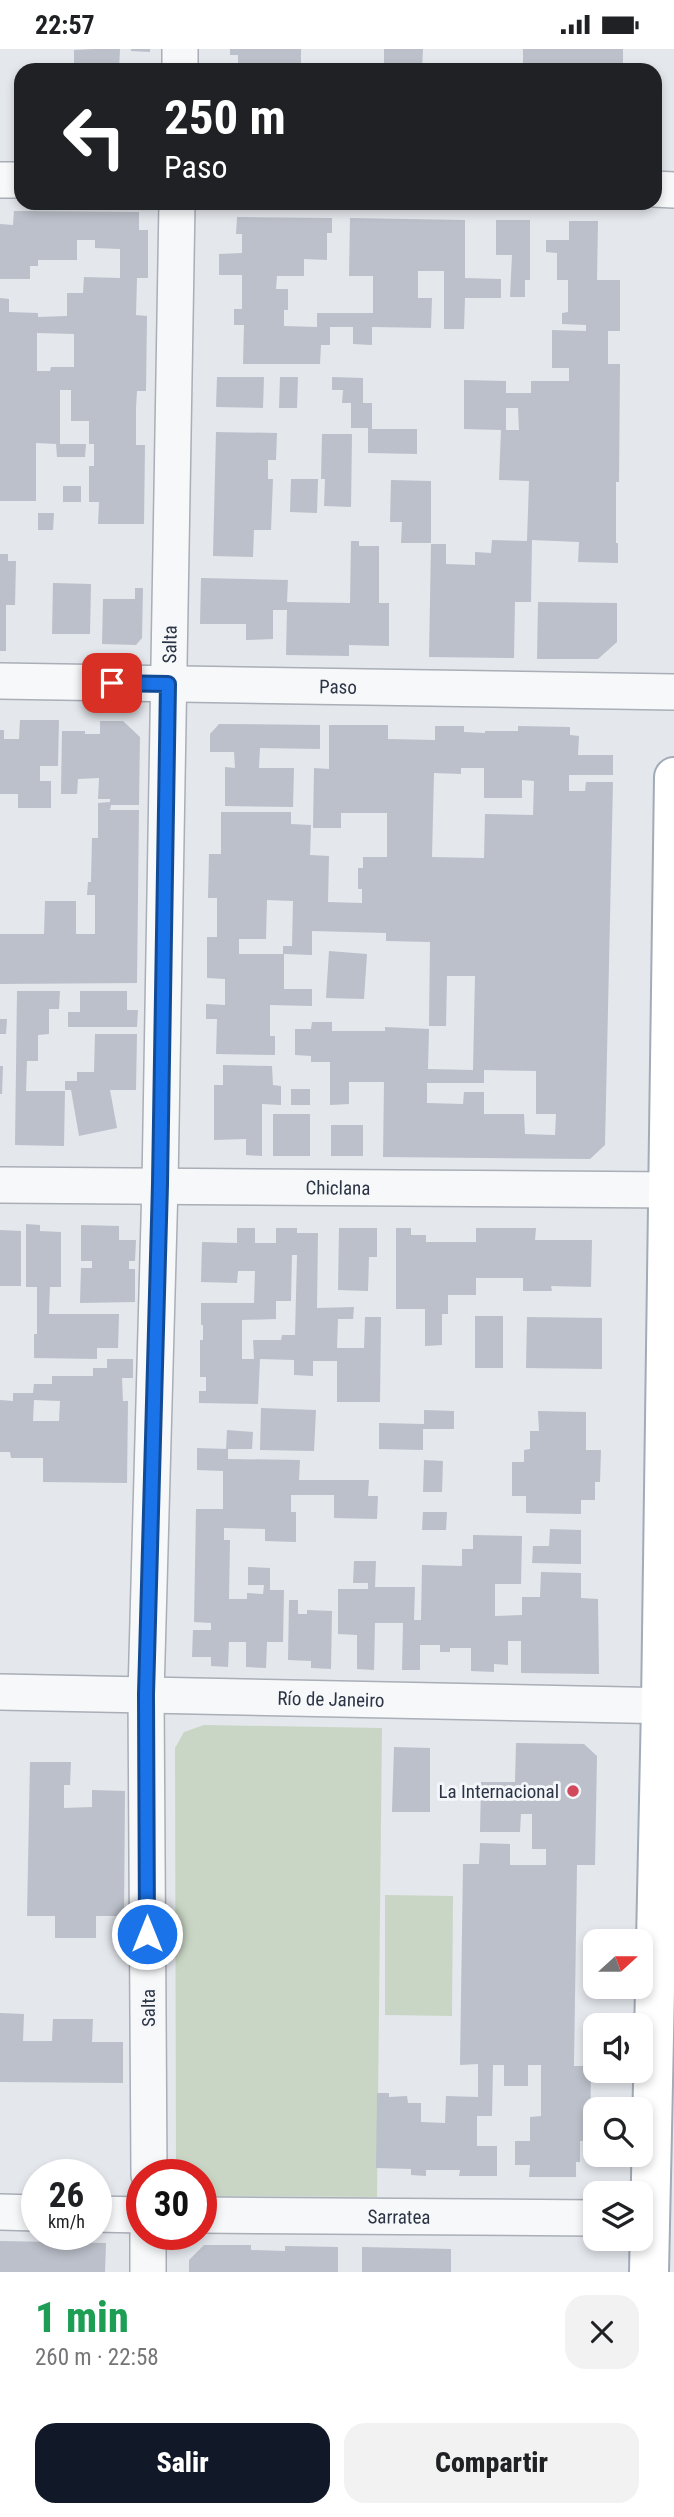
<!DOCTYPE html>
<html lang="es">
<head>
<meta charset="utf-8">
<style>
  body { margin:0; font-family:"Roboto Condensed",sans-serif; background:#f2f2f2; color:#202124; height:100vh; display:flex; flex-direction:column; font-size:26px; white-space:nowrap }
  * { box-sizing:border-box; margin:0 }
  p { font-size:23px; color:#757577 }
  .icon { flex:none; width:38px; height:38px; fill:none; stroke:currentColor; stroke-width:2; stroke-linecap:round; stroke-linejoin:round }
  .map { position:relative; height:2223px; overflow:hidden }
  .sheet { display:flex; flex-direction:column; background:#fff; flex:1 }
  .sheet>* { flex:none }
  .top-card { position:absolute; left:14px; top:14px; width:648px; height:147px; border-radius:21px; box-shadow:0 4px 10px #0003; background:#202124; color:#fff; overflow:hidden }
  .needle { width:46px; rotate:69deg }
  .controls { position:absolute; left:583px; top:1880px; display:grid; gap:14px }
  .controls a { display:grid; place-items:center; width:70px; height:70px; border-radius:14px; background:#fff; box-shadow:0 4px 10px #0003; font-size:35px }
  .speed { position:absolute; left:21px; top:2110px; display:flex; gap:14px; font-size:35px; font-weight:700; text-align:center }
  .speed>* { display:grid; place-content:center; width:91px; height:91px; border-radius:50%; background:#fff; box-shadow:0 4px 10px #0003; line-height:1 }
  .speed small { font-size:18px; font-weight:400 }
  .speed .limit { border:10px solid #d22; background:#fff; color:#111 }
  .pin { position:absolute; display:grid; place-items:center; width:60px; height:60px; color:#fff; margin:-30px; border-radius:14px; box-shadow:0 4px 10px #0006 }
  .me { position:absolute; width:77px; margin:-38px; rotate:0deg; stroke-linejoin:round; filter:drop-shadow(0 0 5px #0008) }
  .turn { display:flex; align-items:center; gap:24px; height:147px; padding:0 35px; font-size:32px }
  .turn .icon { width:91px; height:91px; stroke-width:2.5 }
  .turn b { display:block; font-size:49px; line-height:60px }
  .round { display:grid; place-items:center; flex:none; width:74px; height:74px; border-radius:21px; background:#f2f2f2 }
  .summary { display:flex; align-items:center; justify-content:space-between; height:119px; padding:0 35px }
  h1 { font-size:42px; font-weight:800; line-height:52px; color:#1e9e55 }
  .action { display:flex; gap:14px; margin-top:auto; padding:14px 35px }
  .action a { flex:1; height:80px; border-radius:21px; background:#111827; color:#fff; font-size:28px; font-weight:800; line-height:80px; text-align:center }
  .action a+a { background:#f2f2f2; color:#202124 }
  .status { display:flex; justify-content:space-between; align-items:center; height:49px; padding:0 35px; background:#fff; direction:ltr }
  .status svg { height:19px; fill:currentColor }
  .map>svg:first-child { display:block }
</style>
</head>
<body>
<div class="status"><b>22:57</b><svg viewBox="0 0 49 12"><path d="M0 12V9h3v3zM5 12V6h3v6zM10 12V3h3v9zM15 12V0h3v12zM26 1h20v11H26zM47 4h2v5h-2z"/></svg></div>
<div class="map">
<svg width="674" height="2223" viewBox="0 0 674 2223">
  <rect width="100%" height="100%" fill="#e4e7ec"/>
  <g fill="#c9d6c5">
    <path d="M204,1676l178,3 -5,469 -170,-1 -6,-2v-19h-22l-3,-11 -1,-416 9,-16z"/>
    <path d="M385,1846l68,1 -1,120 -67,-1z"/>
  </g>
  <g fill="#bbc0ca" fill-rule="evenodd">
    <path d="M94,0h26l-1,21h-53v-4l8,1v-17z"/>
    <path d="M131,0h19v3l-19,-1z"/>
    <path d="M230,0h71v17h-19v4h-62v-6h18v-9h-8z"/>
    <path d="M384,0h39l-1,21h-38z"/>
    <rect x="523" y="0" width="100" height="21"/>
    <path d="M14,162l125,1v18h9v48h-11l-1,37 11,1 -1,75h-9l-1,17v37h9l-1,79h-46l1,-22h-10v-36h5v-22h-5v-23h-18v-31h-11v54h26l-1,13h-28l-1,-13 -20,-1v58h-36v-203l9,1v13l29,1v4l29,-1v-23h16l1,-16 36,1v-29l-25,-1v-8h-18v20h-39v6h-8v13h-30v-55l13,1zM37,284l37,1v33h-23l-1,4h-13z"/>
    <path d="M237,168l95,1v15h-5v27l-23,-1v17h-27l-1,13h12v21h-4v16l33,1v-14h56v-37h-24l1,-58 115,2v58l36,1v19h-36l-1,31h-20v-58h-26v27h14l-1,30 -59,-1v18l-19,-1v-17h-23v18h-9l-1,19h-77l1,-39h-10v-16h8v-34h-23v-21l23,-1v-19h-6z"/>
    <path d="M496,171h34v60h-5v17h-15l2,-42h-16z"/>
    <path d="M569,172h29l-1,59h23v51h-12v33h12l-1,118h-3v61h2v20l-40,-1 1,-20 -47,-2 -1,62h-16l-1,56 -85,-1 2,-113h15v20l29,1v-13l16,1 1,-13 35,1 2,-60 -30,-1 2,-50 -37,-1v-49l42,1v12h25v-12h38v-13h-17v-38l34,1v-6l-24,-1v-11l6,-1v-32h-11v-27l-11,-1v-12h23zM506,359h12l1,22h-13z"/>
    <path d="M217,328h47l-1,31 -47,-1z"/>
    <path d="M280,328h18l-1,31h-18z"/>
    <path d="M332,328l31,1v25h9v26h45v25l-49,-1v-25h-17v-25h-9l1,-13h-11z"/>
    <path d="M216,383l61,1 -1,27h-8v19h5l-2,51h-17l-1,27 -40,-1z"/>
    <path d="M322,385h30l-1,73 -27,-1 1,-27h-4z"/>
    <path d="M291,430h27l-1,34 -27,-1z"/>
    <path d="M391,431l40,1v62h-30l1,-21h-12z"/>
    <rect x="63" y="437" width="18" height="16"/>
    <path d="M38,464h16l-1,17h-15z"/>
    <path d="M351,492h8v5h20v57h10v43l-40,-1v11l-63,-1 1,-45h-14v29l-27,1v-16h-46l1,-46 87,2 -1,22 63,1z"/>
    <path d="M0,505h8v7h8l-1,44h-9v46h-6z"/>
    <path d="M53,534l38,1 -1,50h-38z"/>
    <path d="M135,539h8l-1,50 -6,7 -34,-1 1,-45h32z"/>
    <path d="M538,553l79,1v39l-19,17h-61z"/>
    <path d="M20,671h39l-1,46h-18v15h11v27h-33v-14h-18v-64h4v9h15z"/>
    <path d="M100,672h23l17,16 -1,68h-28l-1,5h29l-2,173 -137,1v-50h44l1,-33h31v33h19v-39h-8l1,-13h3l1,-44h6v-35l12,-1v-3h-12l1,-21 -21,1 -1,15h-16l1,-63h23v3h15z"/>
    <path d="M219,675l101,1v24l-60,-1 -1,20h35l-1,39 -68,-1v-39l10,1 -1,-16h-24v-18z"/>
    <path d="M329,676h59v14l47,1v-14h29v6l21,1v-2h33v-5l52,1v8l9,1 -1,19h35v20h-44v16h16l1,-9h27l-8,363 -15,14 -207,-2 1,-75h-35v22l-19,1v-43h-19v-6l-16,-1v-26h16l1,-7h20v9h53v-4l44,2 -1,40 45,1 2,-94h-28l-1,50h-17l1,-84 -44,-1v-8l-74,-2v24l-28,-1v35h28v17l-42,-1v31h5v19l-59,-1 1,-35h-11v-15l19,1v-26l-18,-1v-41h10v-39h-9l1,-44h12v-42h70v12l20,1 -1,30 19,1 -1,46 34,1v-14h-4v-21h5v-11h24v-44h-46v15h-28l1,-60 15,1zM461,719h23v30h38v-18l12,1 -1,34 -48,-1 -1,44 -52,-1 2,-84 27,1zM267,851l26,1 -1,45h-9v8h-44v-15h27zM484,1021l52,1v43h20l-1,21 -30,-1 -1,-20h-40v-22h-20l-1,12 -36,-1v-20h57z"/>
    <path d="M329,902l38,3 -3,45 -38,-1z"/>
    <path d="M17,942h43l-1,18h-10v25l-11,1v26h-11l-1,30h39l-1,55 -49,-1z"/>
    <path d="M80,942h47v19h11l-1,17h-69v-15h12z"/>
    <path d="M0,970h7l-1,15h-6z"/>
    <path d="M95,985h42l-1,56h-26l7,38 -38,8 -8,-46h-6v-9h12v-9h17z"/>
    <path d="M223,1016l49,1 1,19 8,1v19l-19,-1v52l-16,-1v-16l-32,1v-55h9z"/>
    <path d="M0,1017h3l-1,28h-2z"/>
    <rect x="291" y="1040" width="19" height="16"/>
    <rect x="273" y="1065" width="37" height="42"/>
    <rect x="331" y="1076" width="32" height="31"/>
    <path d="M26,1175l14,1v6l21,1v55h-11l-1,27h70l-1,34h-21v11l-63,-1v-24h3v-47h-11z"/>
    <path d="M81,1176l38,1v14h17l-1,21h-6v8h6v33l-55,1 1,-35h11v-7h-11z"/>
    <path d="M237,1179h18v15h21v-15h21v5h21l-1,75 37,-1 -1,12h-15l-1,29h27l1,-31h16l-1,85h-43v-41h-24v15l-19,-1v-15l-34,-1 -2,45 -59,-1v-12h7v-14h-6v-37h3v-15h-2v-22h53l1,-32h-17l-1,12 -36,-1 1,-40 35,1zM292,1206h5l-2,80h-13l-1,5h-28l1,19h-12v-39l34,-1v-18h15z"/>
    <path d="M339,1179h38v29h-8l-1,34 -30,-1z"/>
    <path d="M396,1179h15v7h15v7h50v-14h60l-1,12h57l-1,47 -40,-1 1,5h-29v-13h-47v17h-28v19h-6v31l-17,1v-37h-29z"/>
    <path d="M0,1181l21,1v55h-21z"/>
    <rect x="475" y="1267" width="28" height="52"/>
    <path d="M527,1268l75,1v51l-76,-1z"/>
    <path d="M107,1310h26v19h-11l1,23h5l-1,82 -84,-1v-24h-32l-1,-6h-10v-52l13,1v-8h20l1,-9h18v-8h41v-8h14zM34,1351l26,1 -1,20h-26z"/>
    <path d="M261,1359l55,2 -2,41 -54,-1z"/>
    <path d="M424,1361l30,1v18h-31v21l-44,-1v-26l45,1z"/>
    <path d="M538,1362l48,1v38h15l-1,32h-5v18h-14v14l-55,-1v-17h-14v-34h12v-12l6,-1v-18h9z"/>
    <path d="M227,1381l26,2 -1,17h-26z"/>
    <path d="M197,1399l31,1v10l72,1 -1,20h70l-1,16h10l-1,23 -43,-1v-23h-43v17h5v30l-31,-1v-12l-41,-1v12h6l-1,59h18v-6l16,1 1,-9h-16v-18l22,1v22h14l-1,52h-16l-1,26 -20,-1v-25h-17l-1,25 -17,-1v-9h-19l1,-27h18v-7l-17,-1 2,-113h27v-38l-26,-1z"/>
    <path d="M424,1411l19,1 -1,31h-19z"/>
    <path d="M423,1463h24l-1,18h-24z"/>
    <path d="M550,1480l31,1v34l-49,-1 1,-17h16z"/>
    <path d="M473,1486l49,1 -1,48h-26v32l27,-1v-18h18l1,-25 40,1v25l17,1 1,75 -78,-1v-32h-13v24l-14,-1v8l-23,-1v-23h-21v4h-10v-7h-20v25h-18l1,-47h-28l-1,47 -17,-1v-34l-19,-1v-45h30v-6h-15l1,-22h22l-1,26h40l-1,33h7l1,-55 40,1v-17h11z"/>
    <path d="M289,1551h9v14h9v-4l25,1 -1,58 -20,-1v-7l-23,-1z"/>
    <path d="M516,1694l68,1 13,12 -2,109h-18l-3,201h17l-1,75h-10v21h-4v15h-47l1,-12h-15v-24h15v-24l11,-1v-51h-13v21h-24v-21h-11l-1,51h-15v30h20v30h-38l1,-6h-34v6l-15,-1v-6l-35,-1 1,-75h12v4l18,-1 1,7h13v19l24,1 1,-27 32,1v-33l-18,1 3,-201h16l1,-21 30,1v21h36v-16h-14v-35h-11l-1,18h-40l1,-50h34z"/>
    <path d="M394,1698l36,1v64h-38z"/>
    <path d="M30,1713h41l-1,23h-6v23l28,-1v-17l33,1 -1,125h-28v22h-41v-22h-28z"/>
    <path d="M0,1964l24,1 -1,27h29l1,-22h40l-1,23h31v41l-123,-1z"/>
    <path d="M0,2192l106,2 -1,29h-105z"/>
    <path d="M204,2196h47v5l34,1v-5l53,1v25h-149v-12z"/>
    <path d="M362,2198l89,2v23h-89z"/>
  </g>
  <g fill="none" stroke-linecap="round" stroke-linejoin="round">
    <g stroke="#a9aeb7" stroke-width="38">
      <g id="minor">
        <path d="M180,21v-21"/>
        <path d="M0,131h21"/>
        <path d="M654,140l20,1"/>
        <path id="s1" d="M0,632l674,11"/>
        <path id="s2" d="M0,1136l674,5"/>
        <path id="s3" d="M0,1643l674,14"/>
        <path id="s4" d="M149,2126l-3,-481 14,-510 17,-981"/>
        <path d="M0,2163l37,1"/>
        <path d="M96,2165l46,1"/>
        <path id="s5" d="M201,2166l394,3"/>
        <path d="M148,2223v-37"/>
      </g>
    </g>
    <g stroke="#a3abb8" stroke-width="42">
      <path id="major" d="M649,2223l12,-566 13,-929"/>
    </g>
    <use href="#minor" stroke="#f7f8fa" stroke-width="35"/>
    <use href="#major" stroke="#fff" stroke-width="38"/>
  </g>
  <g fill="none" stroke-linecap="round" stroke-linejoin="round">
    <g stroke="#114b97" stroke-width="18">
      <path id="route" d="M112,634l56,1 -8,500 -14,510 1,240"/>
    </g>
    <use href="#route" stroke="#1a73e8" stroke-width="12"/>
  </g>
  <circle fill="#d1495b" stroke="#f4f6f9" stroke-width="2.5" cx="573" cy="1742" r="7"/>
  <g text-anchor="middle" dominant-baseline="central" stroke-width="6" stroke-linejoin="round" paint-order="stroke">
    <g font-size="19" fill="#2b3445" stroke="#f4f6f9">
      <text stroke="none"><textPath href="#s4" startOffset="1531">Salta</textPath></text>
      <text stroke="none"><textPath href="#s1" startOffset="338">Paso</textPath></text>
      <text stroke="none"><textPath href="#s2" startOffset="338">Chiclana</textPath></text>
      <text stroke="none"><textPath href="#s3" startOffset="331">Río de Janeiro</textPath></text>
      <text transform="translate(148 1959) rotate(-90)">Salta</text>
      <text stroke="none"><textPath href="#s5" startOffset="198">Sarratea</textPath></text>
    </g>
    <g font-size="19" fill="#2b3445" stroke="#f4f6f9" text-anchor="end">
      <text x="559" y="1742">La Internacional</text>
    </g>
  </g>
</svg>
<div class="controls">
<a><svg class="needle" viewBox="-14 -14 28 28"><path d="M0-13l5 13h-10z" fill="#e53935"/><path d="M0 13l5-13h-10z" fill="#757577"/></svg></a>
<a><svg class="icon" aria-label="sound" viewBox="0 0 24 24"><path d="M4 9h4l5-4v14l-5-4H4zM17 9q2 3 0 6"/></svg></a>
<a><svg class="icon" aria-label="search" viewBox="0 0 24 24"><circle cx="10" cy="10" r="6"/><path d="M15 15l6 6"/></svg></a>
<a><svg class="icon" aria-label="layers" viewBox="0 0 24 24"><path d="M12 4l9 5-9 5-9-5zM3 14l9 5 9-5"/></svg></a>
</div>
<div class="speed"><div>26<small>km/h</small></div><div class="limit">30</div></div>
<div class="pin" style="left:112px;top:634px;background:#d93025"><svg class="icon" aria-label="arrive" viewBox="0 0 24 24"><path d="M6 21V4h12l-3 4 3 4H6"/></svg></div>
<svg class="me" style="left:147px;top:1885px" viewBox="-20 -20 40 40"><circle r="17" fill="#1a73e8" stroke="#fff" stroke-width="3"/><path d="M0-11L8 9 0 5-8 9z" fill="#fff"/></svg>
<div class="top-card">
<div class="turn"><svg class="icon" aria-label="left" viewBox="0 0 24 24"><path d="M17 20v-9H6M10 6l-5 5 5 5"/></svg><div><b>250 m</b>Paso</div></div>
</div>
</div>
<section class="sheet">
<div class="summary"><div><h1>1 min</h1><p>260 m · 22:58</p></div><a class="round"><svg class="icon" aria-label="close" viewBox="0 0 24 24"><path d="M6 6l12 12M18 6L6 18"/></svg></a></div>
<div class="action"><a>Salir</a><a>Compartir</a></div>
</section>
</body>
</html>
